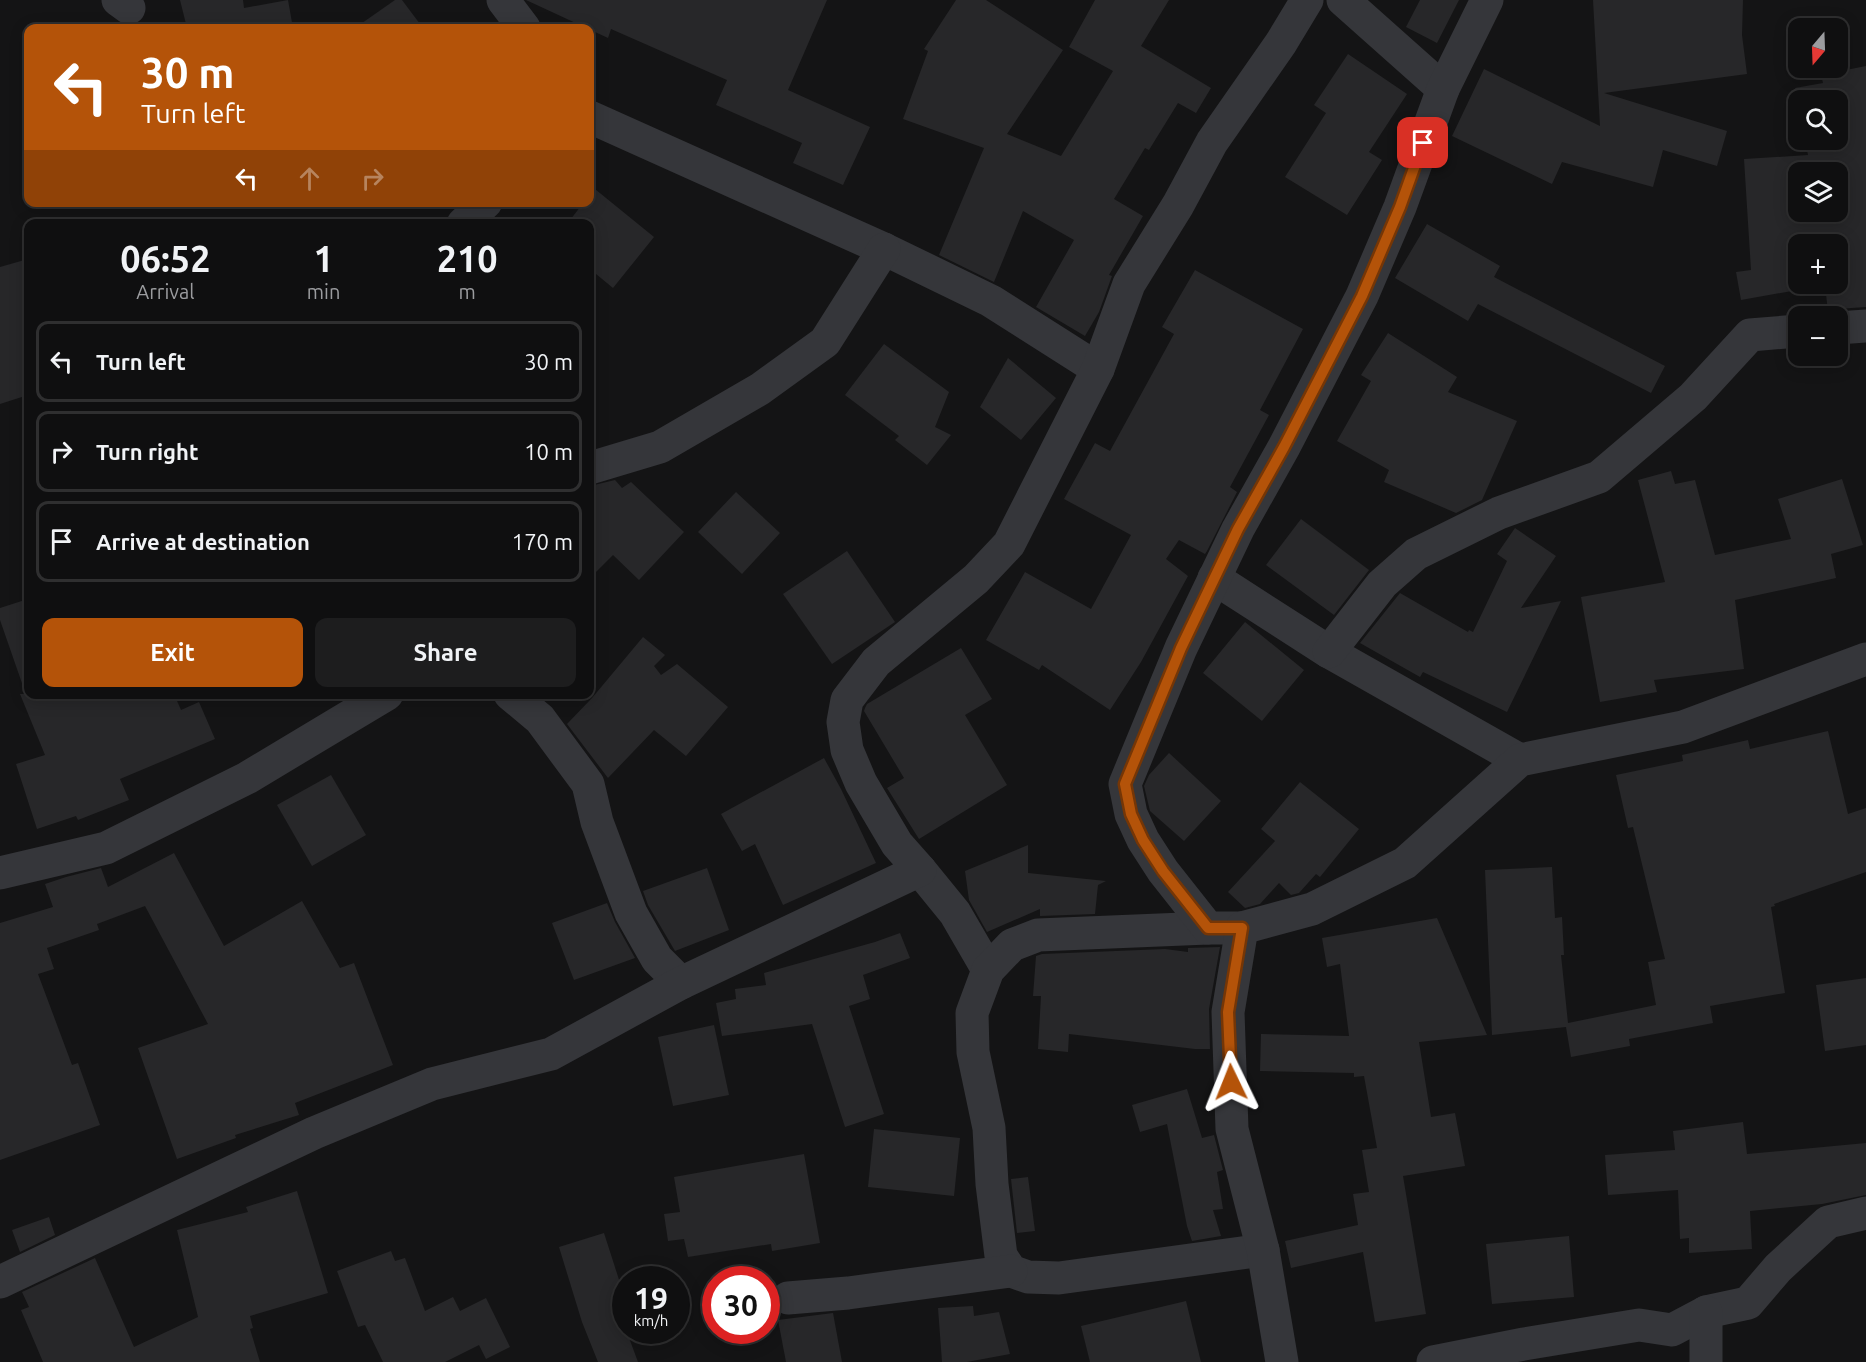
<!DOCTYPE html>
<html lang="en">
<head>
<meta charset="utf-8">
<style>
  body { margin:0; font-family:Ubuntu,sans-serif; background:#1d1d1e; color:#f1f3f6; height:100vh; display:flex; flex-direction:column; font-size:22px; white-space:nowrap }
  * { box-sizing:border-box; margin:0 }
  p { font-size:20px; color:#9b9c9f }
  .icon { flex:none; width:33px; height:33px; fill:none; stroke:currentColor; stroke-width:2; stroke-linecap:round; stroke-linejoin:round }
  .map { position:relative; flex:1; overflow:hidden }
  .sheet { position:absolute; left:24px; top:219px; width:570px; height:480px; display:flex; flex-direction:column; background:#0f0f10; border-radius:12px; box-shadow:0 3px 15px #0003,0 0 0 2px #2f2f30 }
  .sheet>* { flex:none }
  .top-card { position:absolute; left:24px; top:24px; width:570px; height:183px; border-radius:12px; box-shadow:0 3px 15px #0003,0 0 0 2px #2f2f30; background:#b45309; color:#fff; overflow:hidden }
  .needle { width:39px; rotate:199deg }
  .tools { position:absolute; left:1788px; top:18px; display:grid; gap:12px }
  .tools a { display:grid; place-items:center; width:60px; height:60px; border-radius:12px; background:#0f0f10; box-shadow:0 3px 15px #0003,0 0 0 2px #2f2f30; font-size:30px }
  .speed { position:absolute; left:612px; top:1266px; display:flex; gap:12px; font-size:30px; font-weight:700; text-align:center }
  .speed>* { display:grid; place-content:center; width:78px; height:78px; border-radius:50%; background:#0f0f10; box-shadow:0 3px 15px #0003,0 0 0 2px #2f2f30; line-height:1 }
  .speed small { font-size:15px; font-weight:400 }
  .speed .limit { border:9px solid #d22; background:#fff; color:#111 }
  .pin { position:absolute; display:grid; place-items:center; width:51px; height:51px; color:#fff; margin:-26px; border-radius:12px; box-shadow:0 3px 9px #0006 }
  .me { position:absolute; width:66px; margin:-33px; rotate:358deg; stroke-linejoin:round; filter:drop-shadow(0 0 4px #0008) }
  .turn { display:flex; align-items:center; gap:21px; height:126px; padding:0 18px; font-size:27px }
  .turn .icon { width:78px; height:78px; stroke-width:2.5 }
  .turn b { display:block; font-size:42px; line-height:51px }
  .lanes { display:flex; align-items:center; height:57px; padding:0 18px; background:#0003; justify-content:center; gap:30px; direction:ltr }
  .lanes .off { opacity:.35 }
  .eta { display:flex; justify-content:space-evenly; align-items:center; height:102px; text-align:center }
  .eta b { font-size:36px; font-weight:700; line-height:42px }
  .button { display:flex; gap:12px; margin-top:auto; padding:12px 18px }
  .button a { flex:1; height:69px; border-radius:12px; background:#b45309; color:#fff; font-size:24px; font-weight:700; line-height:69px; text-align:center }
  .button a+a { background:#1d1d1e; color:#f1f3f6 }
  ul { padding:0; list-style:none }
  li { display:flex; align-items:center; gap:18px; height:81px; margin:0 12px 9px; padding:0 6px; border:3px solid #2f2f30; border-radius:12px }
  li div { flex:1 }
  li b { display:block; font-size:22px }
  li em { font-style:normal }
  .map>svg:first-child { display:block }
</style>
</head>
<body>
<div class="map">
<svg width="1866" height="1362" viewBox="0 0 1866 1362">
  <rect width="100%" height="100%" fill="#141415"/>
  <g fill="#272729" fill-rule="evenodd">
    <path d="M180,0h63l1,8 44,-8 5,28h-106z"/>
    <path d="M395,0h7l21,28h-68z"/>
    <path d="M526,0h301l-39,90 82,37 -27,58 -50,-22 9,-20 -86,-38 11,-25 -116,-51 -3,9z"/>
    <path d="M956,0h30l77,50 -56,84 54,22 52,-85 -44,-24 26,-47h74l-28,46 70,42 -15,25 -18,-10 -29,47 -4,-2 -31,51 29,17 -34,59 3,1 -13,36 -14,24 -49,-29 38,-67 -51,-29 -29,71 -55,-27 45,-107 -81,-29 25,-68 -4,-2z"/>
    <path d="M1420,0h39l-22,43 -31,-16z"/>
    <path d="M1593,0h150l-1,35 5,39 -143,19 123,38 -10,35 -54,-16 -10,37 -91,-25 -10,22 -100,-48 32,-67 116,57z"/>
    <path d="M1348,54l59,40 -38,58 13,8 -35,55 -62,-38 41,-64 -12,-8z"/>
    <path d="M1866,66v241l-29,2 -9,3 -3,-27 -84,15 -5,-28 15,-2 -7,-111 64,-4 -3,-15h33v-40h-40v6l-3,-18 28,-5 -2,-8zM1798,172h40v40h-40zM1798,244h40v40h-40z"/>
    <path d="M590,185l64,52 -41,51 -23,-19v-45h-23l17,-22h6z"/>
    <path d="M1427,224l73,42 -6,11 171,89 -14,27 -173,-89 -10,17 -73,-43z"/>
    <path d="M28,259v136l-28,9v-137z"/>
    <path d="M1195,270l108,59 -43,81 9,5 -39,72 7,5 -30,59 -2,3 -26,-14 -13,19 22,17 -47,86 -31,48 -68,-45 -3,5 -53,-30 39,-68 66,37 40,-74 -67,-36 31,-56 15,8 64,-117 -12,-7z"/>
    <path d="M1388,333l69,44 -9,15 69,29 -35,79 -26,13 -72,-31 5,-12 -52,-29 34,-60 -10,-6z"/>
    <path d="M884,344l65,48 -14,35 16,8 -24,30 -32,-25 4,-4 -54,-41z"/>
    <path d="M1008,358l48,40 -35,42 -41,-33z"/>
    <path d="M1671,471l4,13 20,-4 20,75 76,-16 -13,-40 64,-20 21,66 -32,9 5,24 -101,22 9,69 -90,11 3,12 -57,10 -19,-105 84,-15 -27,-102z"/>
    <path d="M615,480l7,8 9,-6 53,50 -45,48 -26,-25 -23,23v-92z"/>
    <path d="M736,492l44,41 -38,41 -44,-42z"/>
    <path d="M1301,519l68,51 -35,45 -68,-50z"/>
    <path d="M1515,528l41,28 -35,52 40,-7 -54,111 -84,-40 -3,5 -60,-34 40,-50 68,39 1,-2 4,2 34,-71 -10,-7z"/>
    <path d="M847,551l48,71 -63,42 -49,-70z"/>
    <path d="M28,599v90h-4l-24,-69v-12z"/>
    <path d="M1245,622l59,48 -42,51 -59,-48z"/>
    <path d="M643,637l22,18 -11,11 7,9 16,-11 51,43 -42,49 -32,-26 -46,48 -41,-54 25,-26z"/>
    <path d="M961,648l31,51 -27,16 42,70 -88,54 -32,-51 17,-10 -40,-67 1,-3 2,-4z"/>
    <path d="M20,694h154l7,16 18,-8 16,37 -95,40 9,21 -51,20 -2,-4 -39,13 -21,-65 29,-9z"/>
    <path d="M1828,731l20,83 18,-6v64l-92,32 1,2 -4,1 14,86 -75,13 3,17 -84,16 1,7 -59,11 -5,-30 -74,8 -7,-165 67,-3 3,51 7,-1 2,38h-3l7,68 88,-18 -8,-43 17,-3 -32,-132 -5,1 -12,-53 67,-14 -1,-6 66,-15 2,9z"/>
    <path d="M1169,753l52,48 -37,40 -34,-30 -6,-25 5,-11z"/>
    <path d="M824,758l17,31 35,74 -93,42 -28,-61 -13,7 -21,-37z"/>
    <path d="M331,775l35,60 -54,31 -35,-61z"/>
    <path d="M1300,782l59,47 -39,48 -4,-3 -17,19 -8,2 -12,-12 -19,21 -15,4 -17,-16 47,-51 -14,-12z"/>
    <path d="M1028,845v28l78,8 -8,4 -3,29 -55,2v-7l-53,23 -18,-32 -4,-29z"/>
    <path d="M174,853l50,93 78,-45 38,67 14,-5 39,102 -98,38 4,12 -64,20 1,3 -59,21 -39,-111 70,-24 -63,-118 -48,18 2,6 -52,18 7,21 -16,5 34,91 6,-2 22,62 -100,35v-237l53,-16 -8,-23 21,-7 35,-9 7,19z"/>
    <path d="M707,868l22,62 -54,21 -27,-46 -5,-14z"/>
    <path d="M607,903l8,19 20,36 -61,22 -22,-57z"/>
    <path d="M1437,918l50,117 -68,7 12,75 24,-4 10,53 -62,10 23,138 -51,8 -12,-70 -72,16 -6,-27 73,-16 -5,-31 16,-2 -7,-42 15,-2 -13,-72 -10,1v-4l-94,-2 1,-37 88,2 -9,-72 -13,3 -5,-29z"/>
    <path d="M900,933l10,25 -47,17 7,24 -21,7 35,108 -39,13 -33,-103 -90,12 -6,-33 20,-4 -1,-10 31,-4 -2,-12 111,-31z"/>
    <path d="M1220,947l-11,62 1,40h-15l-126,-15 -1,18 -30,-3 3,-53h-8l3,-40 6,-2 123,-5 23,3v-4z"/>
    <path d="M1866,978v67l-41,6 -9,-66z"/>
    <path d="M714,1025l15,70 -56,11 -15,-69z"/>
    <path d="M1187,1089l15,49 12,-3 9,35 -6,2 6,37 -10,1 8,26 -29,5 -5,-15 -20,-102 -27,8 -8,-27z"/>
    <path d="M1743,1122l4,32 119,-11v52l-44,9 -72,7 2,38 -63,4v-15l-9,1 -2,-49 -70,5 -3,-40 70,-5 -2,-19z"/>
    <path d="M874,1129l86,9 -6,58 -86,-9z"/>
    <path d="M804,1154l16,89 -48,8 -1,-7 -83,13 -4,-18 -16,2 -4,-27 16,-2 -6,-35z"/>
    <path d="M1028,1177l7,54 -18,2 -6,-54z"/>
    <path d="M297,1191l31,102 -78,23 3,12 -3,1 10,33h-217l-22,-52 8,-3 -7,-15 73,-34 39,89 64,-30 -21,-87 71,-18 -2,-5z"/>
    <path d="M49,1217l6,18 -35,17 -8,-22z"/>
    <path d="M604,1233l18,56 -10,3 26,70h-40l-16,-40 -23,-75z"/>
    <path d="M1569,1236l5,61 -82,7 -6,-60z"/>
    <path d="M391,1251l4,10 10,-3 20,53 28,-14 7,14 26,-13 24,49 -24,12 -7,-14 -34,17h-62l-18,-37 -7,2 -21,-56z"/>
    <path d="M1186,1301l15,61h-111l-9,-36z"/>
    <path d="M973,1306l1,10 25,-4 11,42 -43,8h-25l-4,-54z"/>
    <path d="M833,1313l9,49h-56l-8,-42z"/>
  </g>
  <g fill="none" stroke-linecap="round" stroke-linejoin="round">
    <g stroke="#35363a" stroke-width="33">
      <path d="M118,0l11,8"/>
      <path d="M503,0l21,28"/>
      <path d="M1343,0l100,89"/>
      <path d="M590,117l294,132 107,52 107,68"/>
      <path d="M463,224l23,-22"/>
      <path d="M1838,328l28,-2"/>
      <path d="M590,468l70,-21 100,-58 65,-47 59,-93"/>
      <path d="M1214,578l115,74 191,108"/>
      <path d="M1329,652l53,-68 34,-30 83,-41 100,-36 94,-80 57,-62 48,-4"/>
      <path d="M510,694l30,25 48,65 9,38 34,91 26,46 24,24"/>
      <path d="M920,870l35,43 33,57"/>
      <path d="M0,873l106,-25 141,-70 140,-84"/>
      <path d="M1208,928l-170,7 -26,10 -24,25 -16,43 1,39 16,76 3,56 9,72 10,15 17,6 31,1 204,-28"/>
      <path d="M1242,928h-34l-45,-57 -20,-31 -12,-26 -6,-30 56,-136 57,-119 46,-82 78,-151 38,-89 43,-118 44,-89"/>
      <path d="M0,1282l314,-149 118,-49 119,-30 130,-71 239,-113 -23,-26 -36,-61 -14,-33 -4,-28 4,-22 29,-38 100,-83 33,-35 89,-175 31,-85 49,-79 34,-63 69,-99 26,-43"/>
      <path d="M788,1298l60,-5 163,-22"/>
      <path d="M1282,1362l-19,-112 -31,-121 -4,-117 14,-84 70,-19 93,-46 115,-103 163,-33 183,-68"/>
      <path d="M1433,1362l91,-18 115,-19 33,5 34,-18 42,-9 30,-35 50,-46 38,-9"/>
      <path d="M1706,1362v-50"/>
    </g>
  </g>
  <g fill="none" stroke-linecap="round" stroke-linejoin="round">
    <g stroke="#753606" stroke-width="15">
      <path id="route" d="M1231,1082l-3,-70 14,-84h-34l-45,-57 -20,-31 -12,-26 -6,-30 56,-136 57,-119 46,-82 78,-151 38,-89 23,-64"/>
    </g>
    <use href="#route" stroke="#b45309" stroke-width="10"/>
  </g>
</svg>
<div class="tools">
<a><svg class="needle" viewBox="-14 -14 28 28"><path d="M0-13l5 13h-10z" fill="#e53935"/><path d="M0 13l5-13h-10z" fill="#9b9c9f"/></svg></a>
<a><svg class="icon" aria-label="search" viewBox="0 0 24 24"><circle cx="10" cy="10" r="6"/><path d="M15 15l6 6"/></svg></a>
<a><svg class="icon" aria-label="layers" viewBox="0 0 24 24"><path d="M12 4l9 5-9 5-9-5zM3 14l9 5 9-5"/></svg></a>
<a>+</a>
<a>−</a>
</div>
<div class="speed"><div>19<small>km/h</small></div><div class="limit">30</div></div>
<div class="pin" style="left:1423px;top:143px;background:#d93025"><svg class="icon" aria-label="arrive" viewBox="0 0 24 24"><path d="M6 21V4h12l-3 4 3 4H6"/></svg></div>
<svg class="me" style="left:1231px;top:1082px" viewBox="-20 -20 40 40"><path d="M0-17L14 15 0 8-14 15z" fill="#b45309" stroke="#fff" stroke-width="4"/></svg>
<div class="top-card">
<div class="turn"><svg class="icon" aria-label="left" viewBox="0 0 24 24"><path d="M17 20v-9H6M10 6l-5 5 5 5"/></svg><div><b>30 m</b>Turn left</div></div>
<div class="lanes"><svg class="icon" aria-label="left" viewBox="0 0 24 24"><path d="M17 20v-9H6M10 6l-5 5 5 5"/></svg><svg class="icon off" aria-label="ahead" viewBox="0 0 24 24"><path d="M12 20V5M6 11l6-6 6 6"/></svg><svg class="icon off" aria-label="right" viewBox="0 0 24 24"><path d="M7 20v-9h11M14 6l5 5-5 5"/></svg></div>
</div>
<section class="sheet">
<div class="eta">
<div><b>06:52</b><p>Arrival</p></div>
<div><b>1</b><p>min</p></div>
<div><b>210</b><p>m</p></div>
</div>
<ul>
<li><svg class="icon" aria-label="left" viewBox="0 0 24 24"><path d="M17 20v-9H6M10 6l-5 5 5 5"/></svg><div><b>Turn left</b></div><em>30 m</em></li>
<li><svg class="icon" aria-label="right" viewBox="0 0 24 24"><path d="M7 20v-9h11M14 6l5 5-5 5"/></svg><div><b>Turn right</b></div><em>10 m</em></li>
<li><svg class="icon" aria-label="arrive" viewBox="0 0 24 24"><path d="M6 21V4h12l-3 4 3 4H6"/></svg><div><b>Arrive at destination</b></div><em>170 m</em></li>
</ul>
<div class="button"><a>Exit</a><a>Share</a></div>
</section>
</div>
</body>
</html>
